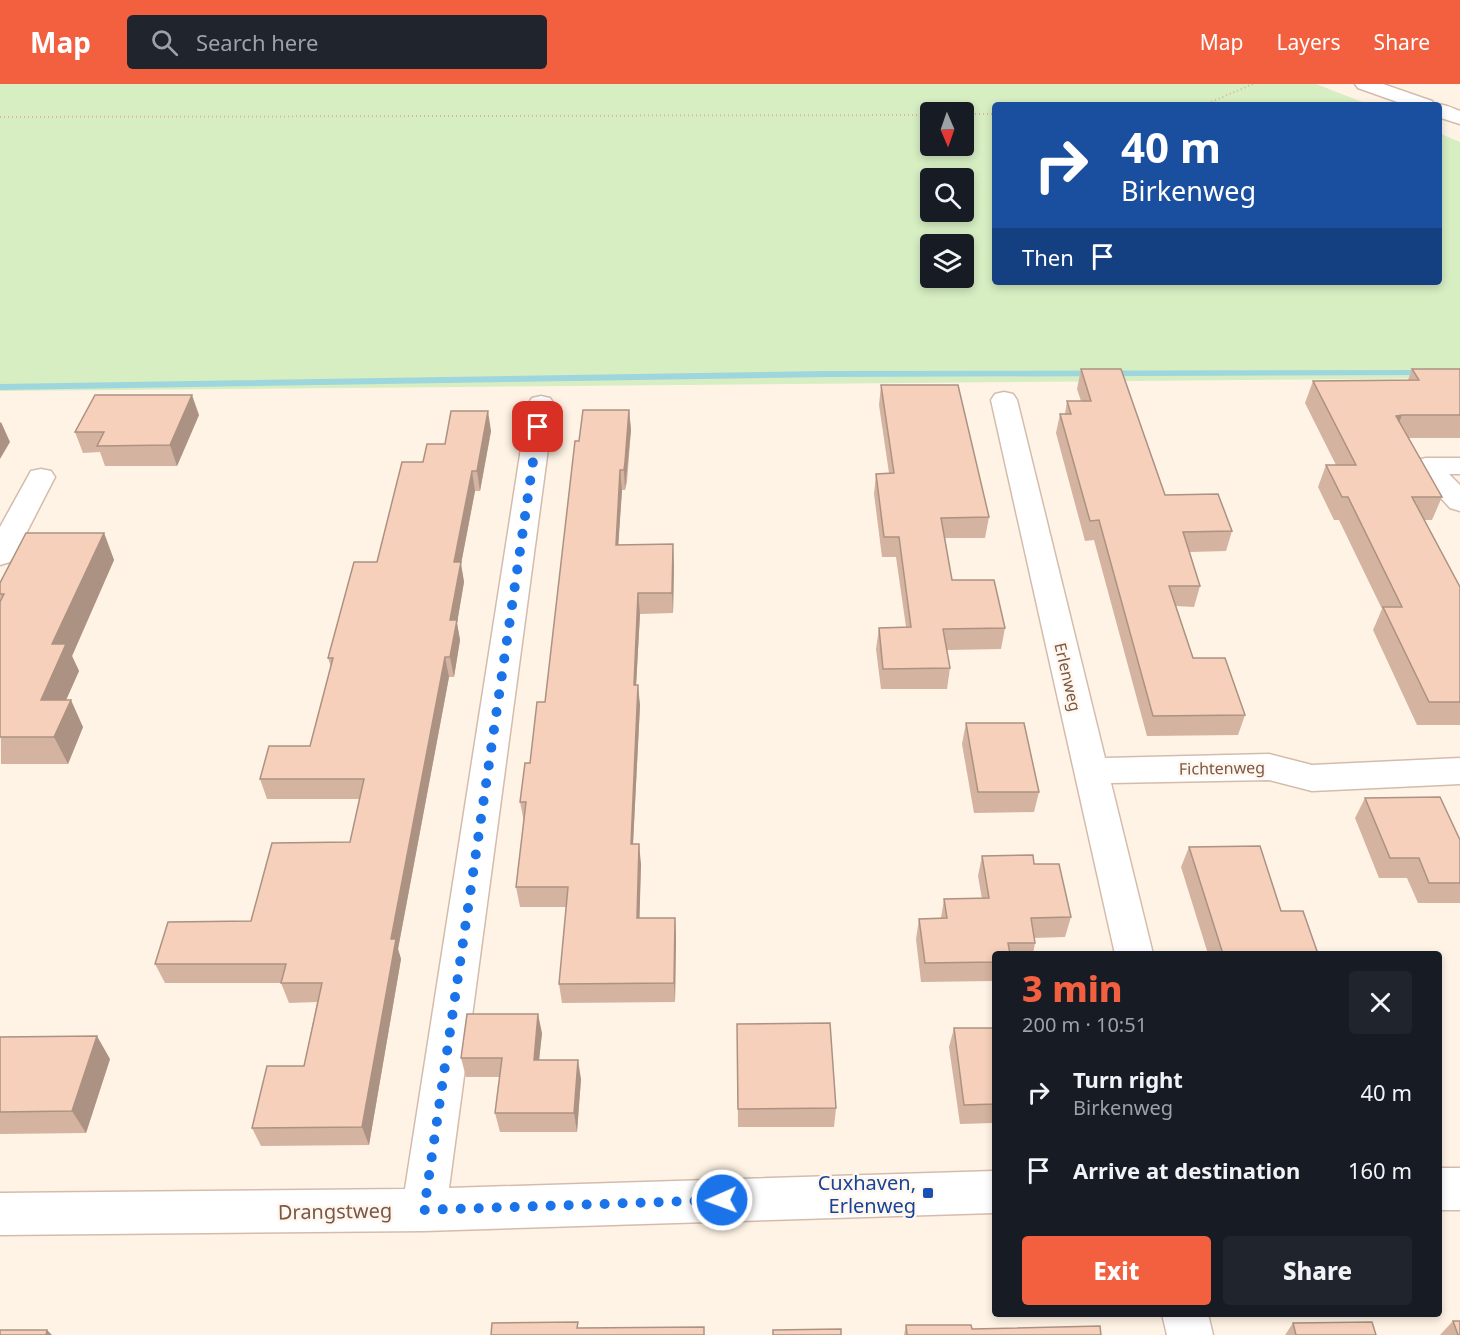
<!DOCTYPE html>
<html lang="en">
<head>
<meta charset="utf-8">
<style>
  body { margin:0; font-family:"Noto Sans",sans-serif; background:#20242c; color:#f1f3f6; height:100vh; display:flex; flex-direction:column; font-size:22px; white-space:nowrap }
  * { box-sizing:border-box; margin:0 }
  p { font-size:20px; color:#9ea1a6 }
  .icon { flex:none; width:33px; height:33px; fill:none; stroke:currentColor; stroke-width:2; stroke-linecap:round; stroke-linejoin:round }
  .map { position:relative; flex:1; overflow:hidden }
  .details { position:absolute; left:992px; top:867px; width:450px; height:366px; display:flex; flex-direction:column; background:#171b24; border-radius:6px; box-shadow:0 3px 9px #0003 }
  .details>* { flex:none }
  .hud { position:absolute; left:992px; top:18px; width:450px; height:183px; border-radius:6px; box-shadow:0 3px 9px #0003; background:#1a4fa0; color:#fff; overflow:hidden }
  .needle { width:39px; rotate:178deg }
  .tools { position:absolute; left:920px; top:18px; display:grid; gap:12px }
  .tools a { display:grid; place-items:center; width:54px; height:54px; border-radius:6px; background:#171b24; box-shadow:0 3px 9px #0003; font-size:30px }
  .pin { position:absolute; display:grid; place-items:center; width:51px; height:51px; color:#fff; margin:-26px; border-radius:12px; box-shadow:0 3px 9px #0006 }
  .me { position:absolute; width:66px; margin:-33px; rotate:268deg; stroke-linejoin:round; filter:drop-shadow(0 0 4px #0008) }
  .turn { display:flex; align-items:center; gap:21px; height:126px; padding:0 30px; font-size:27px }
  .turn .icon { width:78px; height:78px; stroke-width:2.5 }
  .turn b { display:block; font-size:42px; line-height:51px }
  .then { display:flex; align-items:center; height:57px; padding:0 30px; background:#0003; gap:12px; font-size:22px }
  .round { display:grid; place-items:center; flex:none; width:63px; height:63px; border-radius:6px; background:#20242c }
  .summary { display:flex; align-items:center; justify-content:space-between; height:102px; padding:0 30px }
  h1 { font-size:36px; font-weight:800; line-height:45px; color:#f36040 }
  .action { display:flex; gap:12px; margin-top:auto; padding:12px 30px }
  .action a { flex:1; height:69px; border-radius:6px; background:#f36040; color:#fff; font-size:24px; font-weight:800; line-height:69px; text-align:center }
  .action a+a { background:#20242c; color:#f1f3f6 }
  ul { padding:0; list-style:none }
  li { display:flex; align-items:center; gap:18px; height:78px; padding:0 30px }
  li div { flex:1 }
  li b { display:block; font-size:22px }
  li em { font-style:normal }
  header { display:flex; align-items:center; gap:36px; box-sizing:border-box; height:84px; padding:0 30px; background:#f36040; color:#fff }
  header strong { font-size:28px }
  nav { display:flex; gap:33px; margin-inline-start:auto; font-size:21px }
  .search { width:420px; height:54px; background:#20242c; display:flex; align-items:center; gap:15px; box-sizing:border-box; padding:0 21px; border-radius:6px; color:#9ea1a6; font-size:22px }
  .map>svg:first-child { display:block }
</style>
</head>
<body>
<header>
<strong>Map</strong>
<div class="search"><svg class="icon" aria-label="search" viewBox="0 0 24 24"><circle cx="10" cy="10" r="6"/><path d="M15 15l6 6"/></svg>Search here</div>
<nav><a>Map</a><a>Layers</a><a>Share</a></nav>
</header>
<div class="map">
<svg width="1460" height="1251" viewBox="0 0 1460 1251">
  <rect width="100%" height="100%" fill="#fef3e5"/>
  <path fill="#d6eec2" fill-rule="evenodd" d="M0,0h1316l54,21h-376v177h444l1,-149 21,9v236l-1460,13zM930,28h33v34h-33zM930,94h33v34h-33zM930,160h33v34h-33z"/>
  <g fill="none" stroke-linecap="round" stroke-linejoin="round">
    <path fill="#9dd6dd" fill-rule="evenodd" d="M1426,286l5,3 -2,2 -600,2 -829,13v-6l829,-13z"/>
    <g stroke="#d4bcad" stroke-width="3">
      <g id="minor">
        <path d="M1004,308l9,2 4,6 88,358 164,-4 43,11 148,-7v26l-148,7 -43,-11 -158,3 42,171h-38l-124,-554 4,-6z"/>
        <path d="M541,312l9,2 4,6 -105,784 545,-17v42l-570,18 -424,4v-42l405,-4 123,-785 4,-6z"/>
        <path d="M1426,374h34v16h-11l11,11v26l-10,-3 -38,-42 4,-6z"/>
        <path d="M41,385l10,2 4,6 -40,78 -5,7 -10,3v-38l31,-56z"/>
        <rect x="1438" y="1084" width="22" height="42"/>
        <path d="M1162,1230h46l5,21h-46z"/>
      </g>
    </g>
    <g stroke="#d4bcad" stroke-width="3">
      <path id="tertiary" d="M1355,0h28l49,17 3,4c8,-2 17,3 25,6v13l-22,-7v-12h-32l-48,-17z"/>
    </g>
    <g stroke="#dcb39d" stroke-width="2" stroke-dasharray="1 3" stroke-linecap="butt">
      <path d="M1204,21l49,-21"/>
      <path d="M963,30h31"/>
      <path d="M0,33l930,-2"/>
    </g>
    <use href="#minor" fill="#fff" fill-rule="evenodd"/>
    <use href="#tertiary" fill="#fff" fill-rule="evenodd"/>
  </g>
  <g fill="#d4b3a0">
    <path d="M1081,285l84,126 67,36 -6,20 -36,1 10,34 -6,21 -18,-1 17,52 52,57 -7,20 -91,1 -53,-196 -9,1 -29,-108 4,-19h5l2,-13h14l-4,-12z"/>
    <path d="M1412,285h48v69h-52l34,59 -10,23h-8l36,67v138h-43l-44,-95 9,-21 -43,-89h-5l-16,-33 8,-22h10l-31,-62 8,-22 95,-1z"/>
    <path d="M881,301l108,132 -4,21h-40l7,42 53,48 -4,21 -54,1 3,18 -3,21h-66l-5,-40 3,-21 27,-1 -10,-70h-14l-8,-63 2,-20 13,-1 -10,-68z"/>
    <path d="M629,326l2,20 -4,52 -2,8h-3l-4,55 56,20 -1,48 -33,1 -4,71 4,20 -7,139 8,20 -2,54h36l1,19 -1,65 -113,1 -3,-19 7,-77h-46l-4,-20 8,-65 -4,-20 25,-100 34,-261z"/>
    <path d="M199,331l-22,51h-72l-5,-14 -17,1 -8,-21z"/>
    <path d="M491,347l-11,60h-5l-14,73 3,18 -7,41 3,17 -6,37h-5l-51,272 3,10 -32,186 -108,1 -9,-18 52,-62 13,-64 -28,1 -8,-20h-116l-10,-19 96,-43 99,-79 10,-43h-93l-7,-20 50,-33 21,-79 -3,-9 49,-96 46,-100 22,-18z"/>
    <path d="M104,449l10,27 -42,96 7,15 -13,29 17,27 -15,37h-67l-1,-181z"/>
    <path d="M966,639l73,69 -5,20 -60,1 -12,-69z"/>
    <path d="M1365,714l95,85v20h-42l-11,-25h-28l-24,-60z"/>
    <path d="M1189,763l92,64 37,43h-110l-27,-87z"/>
    <path d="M982,772l52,8 37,53 -6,20 -31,1 1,5 -2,11h-39v27l-73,1 -5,-43 3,-20 22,-1 3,-19h38l-4,-23z"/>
    <path d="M737,940l99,84 -2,19h-96z"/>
    <path d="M954,944h40v95l-34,1 -11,-77z"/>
    <path d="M542,949l-3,27 42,19 -4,53h-77l-5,-19 5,-36h-34l-5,-19z"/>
    <path d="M0,953l110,22 -24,74 -86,1z"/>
    <path d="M1453,1237l7,14h-20z"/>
    <path d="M1293,1239l83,12h-91z"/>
    <path d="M906,1241l66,4 129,6h-197z"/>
  </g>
  <g fill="#ac9282">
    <path d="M192,311l7,20 -22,51 -7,-21z"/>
    <path d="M629,326l2,20 -6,60 -1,-20z"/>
    <path d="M488,327l3,20 -11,60 -3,-20z"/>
    <path d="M1402,331l-9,23 3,-22z"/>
    <path d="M1,338l9,20 -10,17v-36z"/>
    <path d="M620,386l2,20 -5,75 -1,-20z"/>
    <path d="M472,387l3,20 -14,73 3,18 -7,41 3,17 -6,37 -4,-20v-37l4,-58z"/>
    <path d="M104,449l10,27 -42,96 7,15 -25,56 -13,-27 11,-56z"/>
    <path d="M673,460l1,21 -1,48 -1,-20z"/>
    <path d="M638,509l2,21 -5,91 -1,-20z"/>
    <path d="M445,573l4,20 -51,272 3,10 -32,186 -7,-18 29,-188z"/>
    <path d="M638,601l2,20 -8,159 -1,-20z"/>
    <path d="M71,616l12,27 -15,37 -14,-27z"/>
    <path d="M639,760l2,20 -2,74 -2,-20z"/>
    <path d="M675,834l1,19 -1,65 -1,-19z"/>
    <path d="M538,930l4,19 -5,46 -3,-19z"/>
    <path d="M97,952l13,23 -24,74 -14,-22z"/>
    <path d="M578,976l3,19 -4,53 -3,-19z"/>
    <path d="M47,1246l5,5h-6z"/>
  </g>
  <g fill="#f6d0ba" stroke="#ac9282" stroke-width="1.5">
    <path d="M1081,285h40l44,126 53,-1 14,37 -49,1 17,54h-31l24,72h32l20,57 -92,1 -54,-196 -9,1 -30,-107h11l-4,-13h24z"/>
    <path d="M1412,285h48v46h-58l-6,1 46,81h-30l48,90v115h-31l-46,-95h19l-54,-110h-6l-16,-32h30l-43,-84 106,-1z"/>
    <path d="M881,301h77l31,132 -48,1 11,62h42l11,48 -62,1 7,39 -67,1 -4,-41 32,-1 -12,-90h-15l-8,-63 18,-1z"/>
    <path d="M95,311h97l-22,50 -73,1 7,-14h-29z"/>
    <path d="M583,326h46l-4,52 -1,8h-4l-4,75 57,-1 -1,49h-34l-4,92h4l-7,159h8l-2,74h38l-1,65 -115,1 9,-97h-52l10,-85h-6l5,-39h5l7,-61h8l30,-261h4z"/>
    <path d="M451,327h37l-11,60h-5l-18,91h7l-11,58h7l-7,37h-5l-54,282h5l-34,188 -110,1 15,-62h37l18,-83h-41l5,-19h-131l13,-42 83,-1 21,-78 78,-1 14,-63h-104l9,-33h41l23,-88h-5l26,-96h23l25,-100h21l4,-18h18z"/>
    <path d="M26,449h78l-52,111h14l-25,56h30l-17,37h-54v-135l4,-8h-4v-11z"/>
    <path d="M966,639h58l15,69h-61z"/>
    <path d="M1440,713l20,43v43h-31l-10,-25h-29l-25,-60z"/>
    <path d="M1260,762l21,65h22l15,43h-95l-34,-107z"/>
    <path d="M1033,771l1,9h25l12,53 -40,1 4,25h-27l2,11h-16v8l-69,1 -6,-44 28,-1 -3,-19 45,-1 -7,-42z"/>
    <path d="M467,930h71l-4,46h44l-4,53h-79l7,-55h-41z"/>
    <path d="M830,939l6,85 -98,1 -1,-85z"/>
    <path d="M954,944h40v76l-30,1z"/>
    <path d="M97,952l-25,75 -72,1v-75z"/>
    <path d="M1453,1237h7v14h-2z"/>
    <path d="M578,1238l-1,6 127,-1v8h-213l1,-12z"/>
    <path d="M1372,1238l4,13h-80l-3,-12z"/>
    <path d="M906,1241h65l1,4 128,-3 1,9h-194z"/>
    <path d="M841,1245v6h-68v-5z"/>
    <path d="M0,1246h47l-1,5h-46z"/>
  </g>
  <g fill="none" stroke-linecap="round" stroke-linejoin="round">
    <path stroke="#1a73e8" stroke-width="10" stroke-dasharray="0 18" d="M538,343l-114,783 298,-10"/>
  </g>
  <rect fill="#1a4fb4" stroke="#fff7ee" stroke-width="2" x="922" y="1103" width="12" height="12" rx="3"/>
  <g text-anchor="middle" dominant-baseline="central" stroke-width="5" stroke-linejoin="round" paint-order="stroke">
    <g font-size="16" fill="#7a5747" stroke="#fff7ee">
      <text transform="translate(1068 593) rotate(77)">Erlenweg</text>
      <text transform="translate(1222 684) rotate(-1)">Fichtenweg</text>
    </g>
    <g font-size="20" fill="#164399" stroke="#fff7ee" text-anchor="end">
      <text x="916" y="1098">Cuxhaven,<tspan x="916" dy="23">Erlenweg</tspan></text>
    </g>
    <g font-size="20" fill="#7a5747" stroke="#fff7ee">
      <text transform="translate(335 1127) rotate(-1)">Drangstweg</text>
    </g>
  </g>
</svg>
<div class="tools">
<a><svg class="needle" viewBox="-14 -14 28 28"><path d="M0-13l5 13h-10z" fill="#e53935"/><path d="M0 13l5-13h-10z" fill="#9ea1a6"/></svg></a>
<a><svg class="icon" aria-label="search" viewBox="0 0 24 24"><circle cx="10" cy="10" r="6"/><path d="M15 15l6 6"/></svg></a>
<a><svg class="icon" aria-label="layers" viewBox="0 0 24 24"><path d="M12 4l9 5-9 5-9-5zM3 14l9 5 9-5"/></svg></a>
</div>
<div class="pin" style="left:538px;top:343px;background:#d93025"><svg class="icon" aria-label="arrive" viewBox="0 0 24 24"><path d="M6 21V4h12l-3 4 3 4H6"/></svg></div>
<svg class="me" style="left:722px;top:1116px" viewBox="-20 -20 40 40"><circle r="17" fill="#1a73e8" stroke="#fff" stroke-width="3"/><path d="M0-11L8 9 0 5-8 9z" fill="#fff"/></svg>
<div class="hud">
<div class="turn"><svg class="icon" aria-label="right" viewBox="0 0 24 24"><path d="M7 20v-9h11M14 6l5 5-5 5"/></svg><div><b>40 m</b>Birkenweg</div></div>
<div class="then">Then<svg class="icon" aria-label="arrive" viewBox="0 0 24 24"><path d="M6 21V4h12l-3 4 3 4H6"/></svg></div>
</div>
<section class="details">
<div class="summary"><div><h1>3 min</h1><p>200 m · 10:51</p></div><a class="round"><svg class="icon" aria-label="close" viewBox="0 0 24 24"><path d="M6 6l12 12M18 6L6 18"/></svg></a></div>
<ul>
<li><svg class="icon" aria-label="right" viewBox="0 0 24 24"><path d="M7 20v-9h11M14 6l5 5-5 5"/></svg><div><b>Turn right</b><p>Birkenweg</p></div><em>40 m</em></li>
<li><svg class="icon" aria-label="arrive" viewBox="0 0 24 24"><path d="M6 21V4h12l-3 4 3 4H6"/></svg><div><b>Arrive at destination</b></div><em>160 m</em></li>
</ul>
<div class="action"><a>Exit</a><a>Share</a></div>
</section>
</div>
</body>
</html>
